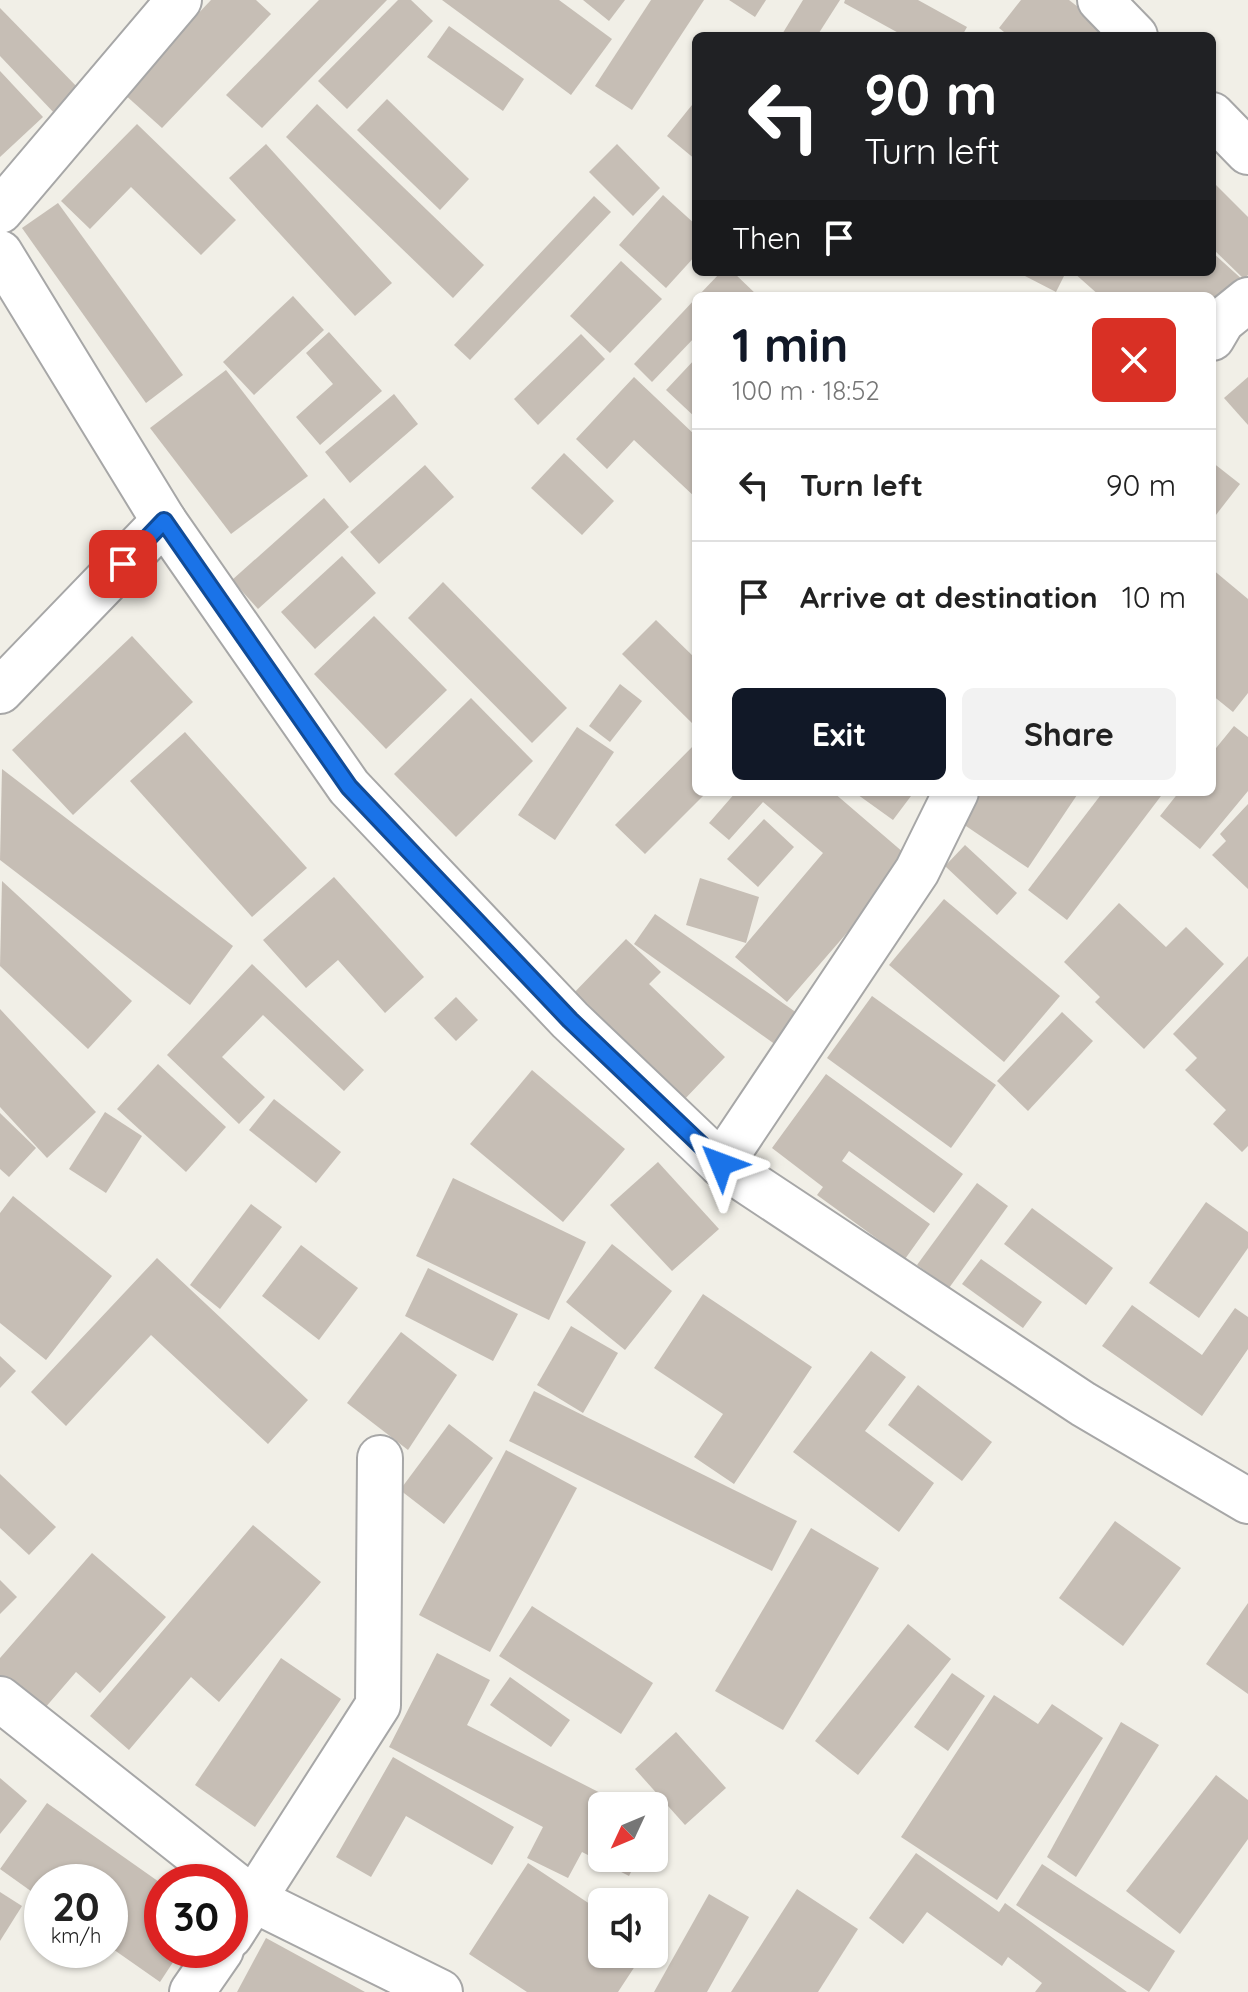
<!DOCTYPE html>
<html lang="en">
<head>
<meta charset="utf-8">
<style>
  body { margin:0; font-family:Quicksand,sans-serif; background:#f2f2f2; color:#222; height:100vh; display:flex; flex-direction:column; font-size:30px; white-space:nowrap }
  * { box-sizing:border-box; margin:0 }
  p { font-size:26px; color:#767676 }
  .icon { flex:none; width:44px; height:44px; fill:none; stroke:currentColor; stroke-width:2; stroke-linecap:round; stroke-linejoin:round }
  .map { position:relative; flex:1; overflow:hidden }
  .sheet { position:absolute; left:692px; top:292px; width:524px; height:504px; display:flex; flex-direction:column; background:#fff; border-radius:12px; box-shadow:0 2px 6px #0004 }
  .sheet>* { flex:none }
  .banner { position:absolute; left:692px; top:32px; width:524px; height:244px; border-radius:12px; box-shadow:0 2px 6px #0004; background:#202124; color:#fff; overflow:hidden }
  .needle { width:52px; rotate:226deg }
  .controls { position:absolute; left:588px; top:1792px; display:grid; gap:16px }
  .controls a { display:grid; place-items:center; width:80px; height:80px; border-radius:12px; background:#fff; box-shadow:0 2px 6px #0004; font-size:40px }
  .speed { position:absolute; left:24px; top:1864px; display:flex; gap:16px; font-size:40px; font-weight:700; text-align:center }
  .speed>* { display:grid; place-content:center; width:104px; height:104px; border-radius:50%; background:#fff; box-shadow:0 2px 6px #0004; line-height:1 }
  .speed small { font-size:20px; font-weight:400 }
  .speed .limit { border:12px solid #d22; background:#fff; color:#111 }
  .pin { position:absolute; display:grid; place-items:center; width:68px; height:68px; color:#fff; margin:-34px; border-radius:16px; box-shadow:0 4px 12px #0006 }
  .me { position:absolute; width:88px; margin:-44px; rotate:314deg; stroke-linejoin:round; filter:drop-shadow(0 0 6px #0008) }
  .turn { display:flex; align-items:center; gap:28px; height:168px; padding:0 40px; font-size:36px }
  .turn .icon { width:104px; height:104px; stroke-width:2.5 }
  .turn b { display:block; font-size:56px; line-height:68px }
  .then { display:flex; align-items:center; height:76px; padding:0 40px; background:#0003; gap:16px; font-size:30px }
  .round { display:grid; place-items:center; flex:none; width:84px; height:84px; border-radius:12px; background:#f2f2f2 }
  .headline { display:flex; align-items:center; justify-content:space-between; height:136px; padding:0 40px }
  h1 { font-size:48px; font-weight:700; line-height:60px; color:#111827 }
  .action { display:flex; gap:16px; margin-top:auto; padding:16px 40px }
  .action a { flex:1; height:92px; border-radius:12px; background:#111827; color:#fff; font-size:32px; font-weight:700; line-height:92px; text-align:center }
  .action a+a { background:#f2f2f2; color:#222 }
  ul { padding:0; list-style:none }
  li { display:flex; align-items:center; gap:24px; height:112px; padding:0 40px; border-top:2px solid #e0e0e0 }
  li div { flex:1 }
  li b { display:block; font-size:30px }
  li em { font-style:normal }
  .map>svg:first-child { display:block }
</style>
</head>
<body>
<div class="map">
<svg width="1248" height="1992" viewBox="0 0 1248 1992">
  <rect width="100%" height="100%" fill="#f1efe7"/>
  <g fill="#c6beb5">
    <path d="M211,0h45l15,14 -109,114 -39,-35z"/>
    <path d="M319,0h68l-125,128 -36,-33z"/>
    <path d="M398,0h13l22,21 -86,88 -29,-28z"/>
    <path d="M442,0h117l53,39 -41,56z"/>
    <path d="M583,0h42l-16,21z"/>
    <path d="M651,0h53l-72,110 -37,-24z"/>
    <path d="M729,0h37l-11,17z"/>
    <path d="M803,0h37l-23,36h-36z"/>
    <path d="M845,0h73l49,27 -5,9h-58l-60,-33z"/>
    <path d="M1021,0h48l41,32 -4,4h-97l-10,-8z"/>
    <path d="M0,8l82,84 -25,24 -57,-60z"/>
    <path d="M449,26l75,53 -21,32 -76,-54z"/>
    <path d="M0,71l43,46 -43,40z"/>
    <path d="M387,99l82,80 -29,31 -83,-80z"/>
    <path d="M696,100v60l-29,-24z"/>
    <path d="M317,104l167,161 -31,33 -167,-161z"/>
    <path d="M137,124l99,96 -35,35 -70,-68 -41,42 -29,-28z"/>
    <path d="M266,144l126,139 -37,33 -126,-138z"/>
    <path d="M617,144l43,44 -27,28 -44,-44z"/>
    <path d="M1212,181l36,36v58l-4,4 -32,-31z"/>
    <path d="M663,195l33,30v30l-30,33 -47,-43z"/>
    <path d="M594,196l17,16 -141,148 -16,-15z"/>
    <path d="M58,203l125,172 -37,28 -124,-175z"/>
    <path d="M1212,252l33,30 -33,38v-24h-112l-27,-24h139z"/>
    <path d="M621,261l41,38 -52,54 -40,-37z"/>
    <path d="M721,272h12l25,24h-60z"/>
    <path d="M1027,272h39l-10,20 -31,-16z"/>
    <path d="M293,296l31,34 -70,65 -31,-33z"/>
    <path d="M696,298v38l-44,46 -18,-18z"/>
    <path d="M329,332l53,59 -62,54 -24,-28 37,-33 -27,-31z"/>
    <path d="M581,334l24,25 -67,66 -24,-26z"/>
    <path d="M696,358v60l-30,-28z"/>
    <path d="M226,370l82,106 -77,58 -81,-106z"/>
    <path d="M634,377l62,59v62l-62,-58 -27,29 -31,-30z"/>
    <path d="M1248,377v48l-24,-27z"/>
    <path d="M394,394l24,30 -68,59 -25,-31z"/>
    <path d="M564,453l50,48 -32,34 -51,-47z"/>
    <path d="M1212,462l28,22 -28,36z"/>
    <path d="M425,465l29,32 -75,67 -29,-32z"/>
    <path d="M324,498l25,29 -91,82 -26,-29z"/>
    <path d="M342,556l34,37 -61,56 -34,-37z"/>
    <path d="M1212,569l36,30v94l-15,19 -21,-17z"/>
    <path d="M443,582l124,126 -35,35 -124,-125z"/>
    <path d="M374,616l73,74 -61,59 -72,-75z"/>
    <path d="M656,620l40,39v68l-74,-73z"/>
    <path d="M132,636l61,66 -120,113 -61,-65z"/>
    <path d="M620,684l22,17 -32,41 -21,-16z"/>
    <path d="M471,698l62,63 -77,76 -62,-63z"/>
    <path d="M1234,726l14,11v54l-48,58 -40,-33 19,-24h33v-39z"/>
    <path d="M577,727l37,25 -59,88 -37,-25z"/>
    <path d="M185,732l122,136 -55,49 -122,-136z"/>
    <path d="M696,743v49h11l-62,62 -30,-29z"/>
    <path d="M2,769l231,177 -43,59 -190,-145z"/>
    <path d="M736,792h97l78,67 -124,143 -52,-45 88,-104 -60,-51 -34,38 -20,-17z"/>
    <path d="M854,792h60l-21,28z"/>
    <path d="M981,792h98l-51,76 -68,-46z"/>
    <path d="M1103,792h61l-97,128 -39,-30z"/>
    <path d="M1248,804v85l-36,-34 14,-14 -6,-7z"/>
    <path d="M764,819l30,28 -36,40 -31,-28z"/>
    <path d="M965,845l52,48 -20,22 -52,-49z"/>
    <path d="M334,877l90,100 -39,36 -47,-53 -32,28 -43,-48z"/>
    <path d="M700,878l59,19 -13,46 -60,-18z"/>
    <path d="M2,881l130,120 -44,48 -88,-83z"/>
    <path d="M944,899l116,97 -56,66 -115,-97z"/>
    <path d="M1119,903l47,44 20,-20 38,37 -80,85 -49,-47 5,-5 -36,-35z"/>
    <path d="M655,914l142,99 -21,32 -142,-101z"/>
    <path d="M626,939l35,33 -12,12 76,73 -44,46 -111,-106z"/>
    <path d="M1248,956v190l-6,6 -29,-28 13,-14 -41,-40 12,-12 -24,-24z"/>
    <path d="M252,964l112,106 -20,21 -81,-76 -41,42 43,40 -26,27 -72,-69z"/>
    <path d="M872,996l124,89 -45,63 -124,-90z"/>
    <path d="M456,997l22,23 -22,21 -22,-23z"/>
    <path d="M0,1009l96,103 -49,46 -47,-51z"/>
    <path d="M1062,1012l31,29 -65,70 -31,-30z"/>
    <path d="M158,1064l68,63 -40,45 -69,-63z"/>
    <path d="M532,1070l93,79 -62,73 -93,-78z"/>
    <path d="M826,1074l137,100 -29,39 -85,-62 -7,10 88,63 -25,35 -88,-64 6,-8 -51,-39z"/>
    <path d="M274,1099l67,53 -25,31 -67,-53z"/>
    <path d="M105,1112l37,24 -36,57 -37,-24z"/>
    <path d="M0,1113l36,35 -27,29 -9,-8z"/>
    <path d="M658,1162l61,67 -47,42 -62,-66z"/>
    <path d="M453,1178l133,64 -37,78 -133,-64z"/>
    <path d="M977,1183l31,23 -59,82 -32,-23z"/>
    <path d="M13,1196l99,80 -66,84 -46,-37v-110z"/>
    <path d="M1206,1202l42,30v16l-49,70 -50,-35z"/>
    <path d="M251,1204l31,23 -62,82 -30,-24z"/>
    <path d="M1032,1208l81,60 -27,37 -82,-61z"/>
    <path d="M612,1244l60,47 -47,59 -59,-48z"/>
    <path d="M301,1245l57,43 -39,52 -57,-44z"/>
    <path d="M157,1258l151,142 -40,44 -117,-109 -85,91 -35,-34z"/>
    <path d="M981,1259l61,43 -19,26 -61,-44z"/>
    <path d="M428,1268l90,46 -25,47 -88,-45z"/>
    <path d="M703,1294l109,73 -78,117 -40,-27 29,-43 -69,-46z"/>
    <path d="M1132,1305l70,50 33,-47 13,9v32l-46,67 -100,-70z"/>
    <path d="M571,1326l47,27 -35,60 -46,-28z"/>
    <path d="M401,1332l56,43 -49,75 -61,-47z"/>
    <path d="M871,1351l35,26 -41,54 69,52 -35,49 -106,-80z"/>
    <path d="M0,1356l16,15 -16,17z"/>
    <path d="M918,1385l74,57 -30,39 -74,-56z"/>
    <path d="M534,1391l263,130 -25,50 -263,-130z"/>
    <path d="M449,1424l44,34 -49,66 -44,-34z"/>
    <path d="M506,1450l71,38 -87,164 -71,-37z"/>
    <path d="M0,1474l56,53 -27,28 -29,-27z"/>
    <path d="M1115,1521l66,47 -58,78 -64,-48z"/>
    <path d="M253,1525l68,57 -102,120 -28,-25 -62,73 -39,-34z"/>
    <path d="M811,1528l68,40 -96,162 -68,-39z"/>
    <path d="M92,1553l74,64 -66,76 -24,-21 -38,44 -38,-32v-26z"/>
    <path d="M0,1580l17,17 -17,17z"/>
    <path d="M1248,1603v91l-42,-30z"/>
    <path d="M532,1606l121,77 -32,51 -122,-78z"/>
    <path d="M908,1624l43,35 -93,116 -43,-34z"/>
    <path d="M437,1653l53,27 -23,45 159,81h-24v52h36l-9,18 -47,-24 -14,26 -41,-20 16,-31 -154,-80z"/>
    <path d="M281,1658l60,41 -86,128 -60,-42z"/>
    <path d="M952,1673l33,23 -37,55 -34,-24z"/>
    <path d="M510,1677l60,43 -19,27 -61,-42z"/>
    <path d="M994,1695l44,29 14,-20 51,34 -106,162 -96,-63z"/>
    <path d="M1121,1722l38,23 -83,132 -29,-20z"/>
    <path d="M676,1732l50,56 -41,37 -50,-56z"/>
    <path d="M393,1757l121,70 -22,38 -86,-49 -35,61 -35,-20z"/>
    <path d="M1216,1775l32,25v39l-68,95 -54,-43z"/>
    <path d="M0,1778l27,23 -27,33z"/>
    <path d="M47,1803l115,81v66h19l-21,32 -50,-35v-65h-68v17l-42,-30z"/>
    <path d="M916,1853l83,59 6,-9 122,89h-92l7,-9 -34,-26 -6,9 -75,-54 -24,32 -34,-26z"/>
    <path d="M528,1863l74,49v42h41l-25,38h-91l-58,-38z"/>
    <path d="M1042,1864l133,87 -26,41 -133,-87z"/>
    <path d="M797,1889l61,40 -40,63h-87z"/>
    <path d="M0,1892l22,14 -22,35z"/>
    <path d="M709,1894l40,23 -42,75h-53z"/>
    <path d="M266,1938l99,54h-128z"/>
  </g>
  <g fill="none" stroke-linecap="round" stroke-linejoin="round">
    <g stroke="#a7a7a7" stroke-width="48">
      <g id="minor">
        <path d="M1100,0l35,36"/>
        <path d="M1212,115l36,37"/>
        <path d="M0,211l179,-211"/>
        <path d="M0,253l164,268 185,266 221,233 151,144 362,240 165,97"/>
        <path d="M1212,338l10,-17 26,-21"/>
        <path d="M0,691l164,-170"/>
        <path d="M721,1164l196,-293 39,-79"/>
        <path d="M0,1699l254,201 186,92"/>
        <path d="M230,1936l148,-231 2,-247"/>
        <path d="M192,1992l29,-42"/>
      </g>
    </g>
    <use href="#minor" stroke="#fff" stroke-width="44"/>
  </g>
  <g fill="none" stroke-linecap="round" stroke-linejoin="round">
    <g stroke="#114b97" stroke-width="20">
      <path id="route" d="M123,564l41,-43 185,266 221,233 151,144"/>
    </g>
    <use href="#route" stroke="#1a73e8" stroke-width="14"/>
  </g>
</svg>
<div class="controls">
<a><svg class="needle" viewBox="-14 -14 28 28"><path d="M0-13l5 13h-10z" fill="#e53935"/><path d="M0 13l5-13h-10z" fill="#767676"/></svg></a>
<a><svg class="icon" aria-label="sound" viewBox="0 0 24 24"><path d="M4 9h4l5-4v14l-5-4H4zM17 9q2 3 0 6"/></svg></a>
</div>
<div class="speed"><div>20<small>km/h</small></div><div class="limit">30</div></div>
<div class="pin" style="left:123px;top:564px;background:#d93025"><svg class="icon" aria-label="arrive" viewBox="0 0 24 24"><path d="M6 21V4h12l-3 4 3 4H6"/></svg></div>
<svg class="me" style="left:721px;top:1164px" viewBox="-20 -20 40 40"><path d="M0-17L14 15 0 8-14 15z" fill="#1a73e8" stroke="#fff" stroke-width="4"/></svg>
<div class="banner">
<div class="turn"><svg class="icon" aria-label="left" viewBox="0 0 24 24"><path d="M17 20v-9H6M10 6l-5 5 5 5"/></svg><div><b>90 m</b>Turn left</div></div>
<div class="then">Then<svg class="icon" aria-label="arrive" viewBox="0 0 24 24"><path d="M6 21V4h12l-3 4 3 4H6"/></svg></div>
</div>
<section class="sheet">
<div class="headline"><div><h1>1 min</h1><p>100 m · 18:52</p></div><a class="round" style="background:#d93025;color:#fff"><svg class="icon" aria-label="close" viewBox="0 0 24 24"><path d="M6 6l12 12M18 6L6 18"/></svg></a></div>
<ul>
<li><svg class="icon" aria-label="left" viewBox="0 0 24 24"><path d="M17 20v-9H6M10 6l-5 5 5 5"/></svg><div><b>Turn left</b></div><em>90 m</em></li>
<li><svg class="icon" aria-label="arrive" viewBox="0 0 24 24"><path d="M6 21V4h12l-3 4 3 4H6"/></svg><div><b>Arrive at destination</b></div><em>10 m</em></li>
</ul>
<div class="action"><a>Exit</a><a>Share</a></div>
</section>
</div>
</body>
</html>
